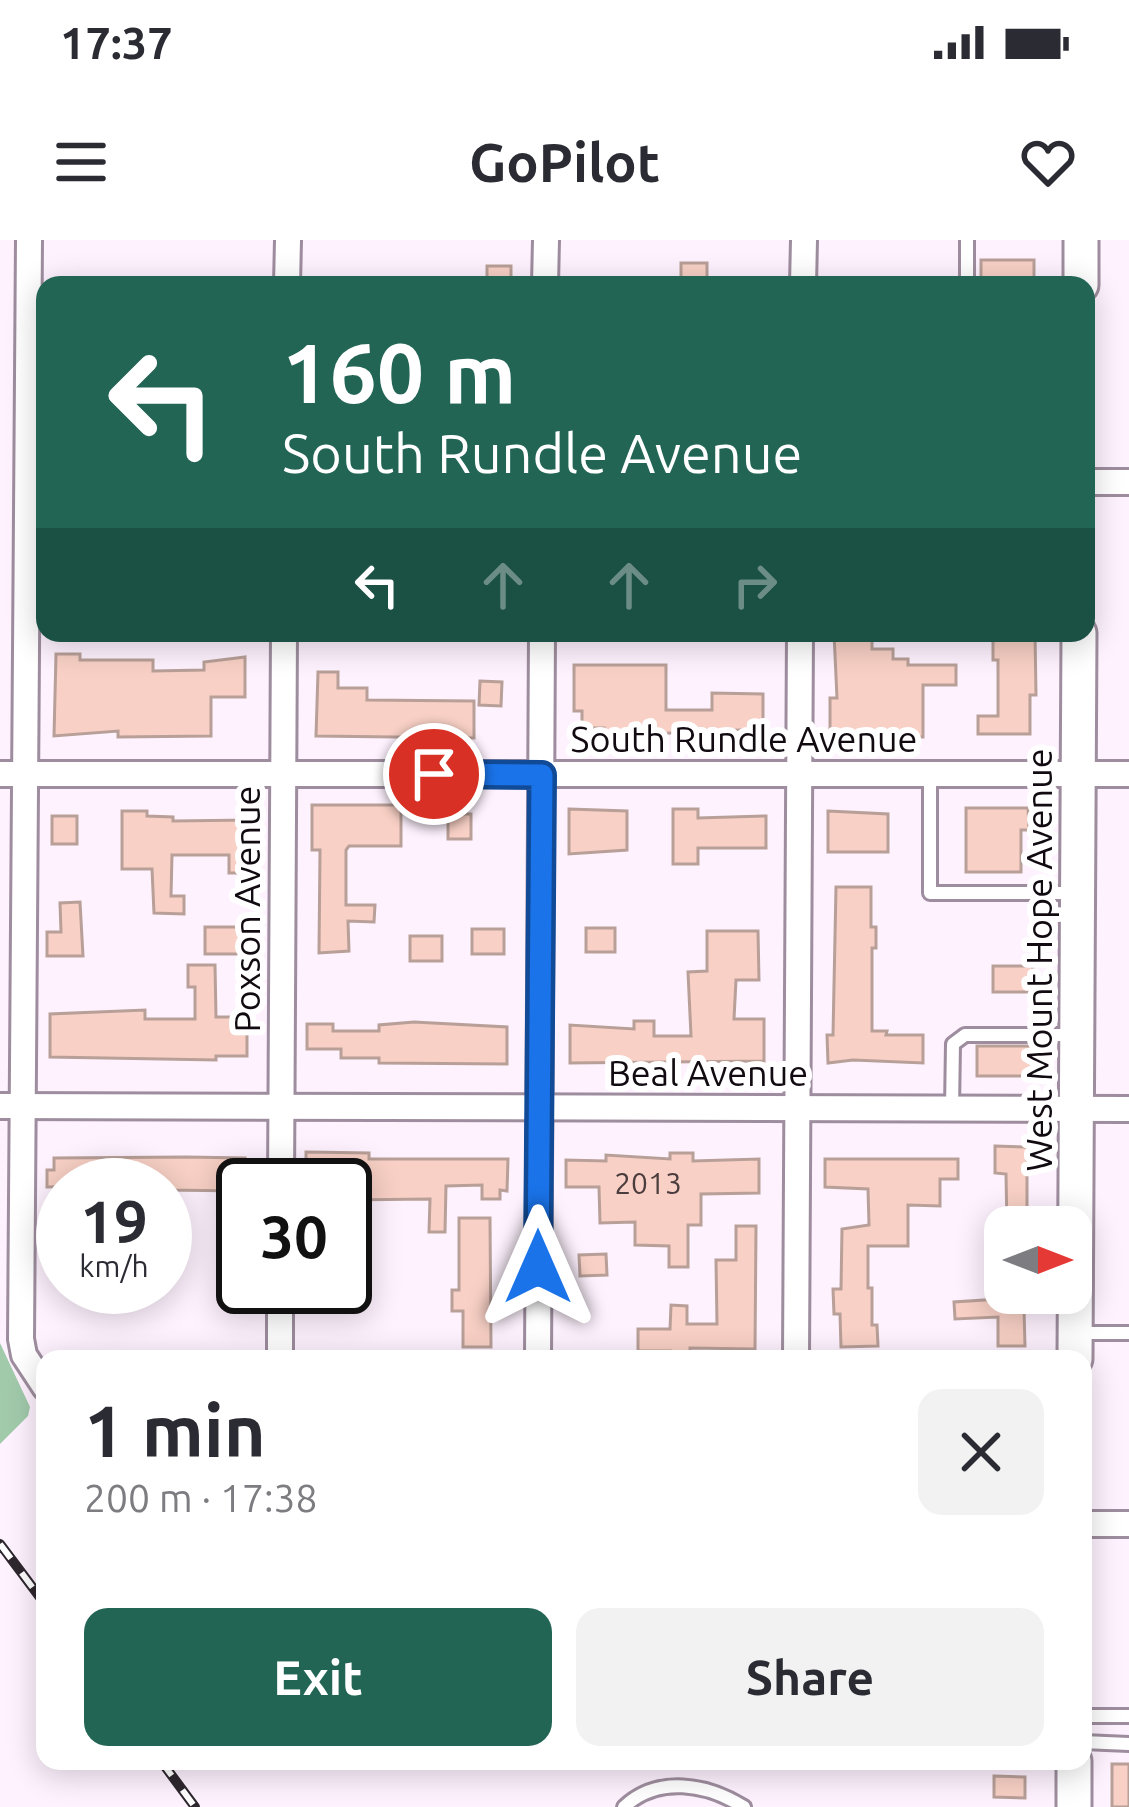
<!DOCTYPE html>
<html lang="en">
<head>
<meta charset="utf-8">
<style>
  body { margin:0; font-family:Ubuntu,sans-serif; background:#f2f2f3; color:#2b2b33; height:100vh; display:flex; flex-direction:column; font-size:45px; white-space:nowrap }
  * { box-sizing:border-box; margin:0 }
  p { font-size:39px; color:#7c7c81 }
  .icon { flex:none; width:66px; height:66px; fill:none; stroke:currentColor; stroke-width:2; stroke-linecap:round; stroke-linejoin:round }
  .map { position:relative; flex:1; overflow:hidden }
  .drawer { position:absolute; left:36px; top:1110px; width:1056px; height:420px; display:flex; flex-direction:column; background:#fff; border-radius:24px; box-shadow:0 6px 30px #0003 }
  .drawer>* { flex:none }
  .banner { position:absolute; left:36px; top:36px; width:1059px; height:366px; border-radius:24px; box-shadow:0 6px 30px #0003; background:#226555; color:#fff; overflow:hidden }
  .needle { width:78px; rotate:90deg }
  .tools { position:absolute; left:984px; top:966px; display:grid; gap:24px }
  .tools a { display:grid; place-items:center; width:108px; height:108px; border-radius:24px; background:#fff; box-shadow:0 6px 30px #0003; font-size:60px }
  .speed { position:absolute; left:36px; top:918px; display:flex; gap:24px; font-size:60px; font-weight:700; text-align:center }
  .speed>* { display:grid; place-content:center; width:156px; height:156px; border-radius:50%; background:#fff; box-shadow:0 6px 30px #0003; line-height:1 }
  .speed small { font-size:30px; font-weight:400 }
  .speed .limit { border:6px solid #111; border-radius:18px; background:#fff; color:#111 }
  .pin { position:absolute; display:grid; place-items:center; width:102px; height:102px; color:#fff; margin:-51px; border:6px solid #fff; border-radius:50%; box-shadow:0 3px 12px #0007 }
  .me { position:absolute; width:132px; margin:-66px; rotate:0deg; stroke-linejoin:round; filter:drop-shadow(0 0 9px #0008) }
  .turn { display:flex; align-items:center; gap:42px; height:252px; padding:0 48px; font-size:54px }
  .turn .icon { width:156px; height:156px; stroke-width:2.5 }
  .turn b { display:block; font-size:84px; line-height:102px }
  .lanes { display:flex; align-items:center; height:114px; padding:0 48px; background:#0003; justify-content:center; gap:60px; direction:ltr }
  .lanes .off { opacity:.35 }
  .round { display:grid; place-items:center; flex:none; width:126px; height:126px; border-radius:24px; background:#f2f2f3 }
  .head { display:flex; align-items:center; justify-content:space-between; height:204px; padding:0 48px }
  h1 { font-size:72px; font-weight:700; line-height:90px }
  .cta { display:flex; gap:24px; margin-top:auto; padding:24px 48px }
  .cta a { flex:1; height:138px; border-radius:24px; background:#226555; color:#fff; font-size:48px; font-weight:700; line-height:138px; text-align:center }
  .cta a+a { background:#f2f2f3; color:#2b2b33 }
  .status { display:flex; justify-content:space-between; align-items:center; height:84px; padding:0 60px; background:#fff; direction:ltr }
  .status svg { height:33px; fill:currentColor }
  header { display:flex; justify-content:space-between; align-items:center; height:156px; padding:0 48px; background:#fff; font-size:54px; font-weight:700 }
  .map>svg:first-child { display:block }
</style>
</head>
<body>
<div class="status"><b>17:37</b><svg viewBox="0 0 49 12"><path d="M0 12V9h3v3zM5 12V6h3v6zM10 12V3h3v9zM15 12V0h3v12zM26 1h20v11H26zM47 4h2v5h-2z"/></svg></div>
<header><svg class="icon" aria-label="menu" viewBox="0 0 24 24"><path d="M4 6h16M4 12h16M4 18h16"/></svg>GoPilot<svg class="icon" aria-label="heart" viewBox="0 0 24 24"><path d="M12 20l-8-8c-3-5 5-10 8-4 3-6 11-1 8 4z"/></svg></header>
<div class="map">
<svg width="1129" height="1567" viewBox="0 0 1129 1567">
  <rect width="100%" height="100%" fill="#fef2fe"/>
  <path fill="#a1caab" d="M0,1103l30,64 -2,9 -28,28z"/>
  <g fill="#f8d0c5" stroke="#b89f98" stroke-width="3">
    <rect x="981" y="20" width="53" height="25"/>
    <rect x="681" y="23" width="26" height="22"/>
    <rect x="487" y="26" width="24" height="19"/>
    <path d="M834,393h38v16h21v10h15v6h48v20h-33v52h-93v-39h7z"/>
    <path d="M993,393h42l1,62h-6v39h-52v-18h20v-56h-5z"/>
    <path d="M56,414h24v6h73v11l51,-1v-8l41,-5v40h-34v39l-93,1v-6l-64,5z"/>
    <path d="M574,425h92v45h46v-17l51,1v35l-159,7v-8h-22v-17h-8z"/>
    <path d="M318,432h20v16h29v12l107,1v37l-158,-2z"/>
    <path d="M480,441l22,1 -1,24 -22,-1z"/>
    <path d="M312,565h89v41h-52l-3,4v55h29l-1,17 -26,-1 1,30 -30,2 1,-103h-8z"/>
    <path d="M966,568h62l1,22h-8v42h-55z"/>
    <path d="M569,569l58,2v39l-58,4z"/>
    <path d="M673,569h25v9l68,-2v32h-68v16h-25z"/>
    <path d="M122,571h25v5l26,1v4l76,-1 -2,53h-18v-18h-57l-1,41h13v18l-30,-1 -2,-44h-30z"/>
    <path d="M828,571l60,3v38h-60z"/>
    <rect x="448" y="574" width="23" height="25"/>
    <rect x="52" y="576" width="25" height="28"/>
    <path d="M836,647h35v40h5v21h-4v83h15l-1,4h37v28l-70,-3 -25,3 -1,-28h6z"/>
    <path d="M80,662l3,54h-36v-24h14l-1,-29z"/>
    <rect x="205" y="687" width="35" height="27"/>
    <rect x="586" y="688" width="29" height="24"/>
    <rect x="472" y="689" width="32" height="25"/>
    <path d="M707,691h51l1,49h-23l-2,39h30v42l-194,2v-38l64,4v-8h20v15h37l-3,-64 19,-1z"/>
    <rect x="410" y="696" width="32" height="25"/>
    <path d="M188,725h27l1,52h31v39h-31v4l-166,-3v-43l95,-4v9h50v-32h-7z"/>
    <rect x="993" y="726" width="40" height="26"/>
    <path d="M414,782l93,5v37l-128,-1v-5h-38v-9h-34v-25h26v7h46v-6z"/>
    <rect x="977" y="806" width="68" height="30"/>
    <path d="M995,906l32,1v80h-20l-1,-53 -11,-1z"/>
    <path d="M306,912l63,1v6h139l-1,32 -7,-1v9h-18v-14l-36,1 -1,46h-16l1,-33 -85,1v-15l-39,-2z"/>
    <path d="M670,913h23v8l66,-2v34l-58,1v31h-13v42h-19v-21l-34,-1v-23l-35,1 -1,-36h-33v-27l40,1v-6l64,4z"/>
    <path d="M186,917l59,1 -2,33 -78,-1v-5l-118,2v-17h7v-12z"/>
    <path d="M825,919h133v20h-18v27l-32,-1v41h-40v42h4v37h5l1,21 -37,1 -1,-33h-6l-1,-25h8l1,-60 27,-4 -1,-36 -43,-2z"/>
    <path d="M459,978h31l1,129h-28v-36h-11v-21h7z"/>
    <path d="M736,986h20l-1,123 -65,-1v11h-21l1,-8h-32v-22h32l1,-24 16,1v18h30l-1,-64h20z"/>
    <path d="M606,1014l1,21 -27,1 -1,-21z"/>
    <path d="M999,1053h34v16h-9l1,37h-27v-29l-43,2 -1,-17 45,-3z"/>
    <rect x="1112" y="1524" width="17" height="43"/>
    <path d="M994,1536l31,1v21l-31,-1z"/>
  </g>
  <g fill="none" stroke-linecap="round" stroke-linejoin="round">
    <g stroke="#9e8d9e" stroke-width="18">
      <g id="lane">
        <path d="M967,0v45"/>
        <path d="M930,534v119h143"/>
        <path d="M952,868l1,-64 12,-9h109"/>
        <path d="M1076,1093h53"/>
        <path d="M1083,1476h46"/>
        <path d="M1083,1502l46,2"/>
        <path d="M624,1567c34,-32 83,-23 120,0"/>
      </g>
    </g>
    <g stroke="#9e8d9e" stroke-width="30">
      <g id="street">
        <path d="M29,0l-8,1099 3,16 21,32"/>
        <path d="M287,45l1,-45"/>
        <path d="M545,45l1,-45"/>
        <path d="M803,45l1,-45"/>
        <path d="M1086,242h43"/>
        <path d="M0,534h1129"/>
        <path d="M0,866l1129,3"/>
        <path d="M281,945l3,-552"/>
        <path d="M280,1119v-72"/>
        <path d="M538,1119l4,-726"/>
        <path d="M796,1119l4,-726"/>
        <path d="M1083,1284h46"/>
      </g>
    </g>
    <g stroke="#9e8d9e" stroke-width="39">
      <g id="secondary">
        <path d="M1081,0v45"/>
        <path d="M1075,1119l4,-726"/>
        <path d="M1074,1567v-46"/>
      </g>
    </g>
    <use href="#lane" stroke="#fff" stroke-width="12"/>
    <use href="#street" stroke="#fff" stroke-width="24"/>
    <use href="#secondary" stroke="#fff" stroke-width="33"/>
    <g stroke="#2e272e" stroke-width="10">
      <g id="rail">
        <path d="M0,1304l45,60"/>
        <path d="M161,1521l34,46"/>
      </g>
    </g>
    <use href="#rail" stroke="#fff" stroke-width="6" stroke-dasharray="18" stroke-linecap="butt"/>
  </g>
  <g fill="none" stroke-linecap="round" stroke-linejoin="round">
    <g stroke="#114b97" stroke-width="30">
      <path id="route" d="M434,534l108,1 -4,492"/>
    </g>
    <use href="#route" stroke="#1a73e8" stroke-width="21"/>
  </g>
  <g text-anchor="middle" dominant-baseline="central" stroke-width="12" stroke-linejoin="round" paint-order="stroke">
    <g font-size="30" fill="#4b3c3e">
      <text x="648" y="943">2013</text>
    </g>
    <g font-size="36" fill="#110b11" stroke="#fff">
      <text x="744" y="498">South Rundle Avenue</text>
      <text transform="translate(246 669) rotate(-90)">Poxson Avenue</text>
      <text transform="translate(1038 720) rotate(-90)">West Mount Hope Avenue</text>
      <text x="708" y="832">Beal Avenue</text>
    </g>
  </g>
</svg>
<div class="tools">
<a><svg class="needle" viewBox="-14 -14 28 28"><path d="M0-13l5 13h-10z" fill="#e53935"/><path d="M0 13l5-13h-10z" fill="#7c7c81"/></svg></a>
</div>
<div class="speed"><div>19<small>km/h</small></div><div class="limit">30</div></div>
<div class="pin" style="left:434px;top:534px;background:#d93025"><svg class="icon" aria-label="arrive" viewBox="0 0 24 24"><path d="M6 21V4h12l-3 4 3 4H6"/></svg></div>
<svg class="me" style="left:538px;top:1027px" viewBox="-20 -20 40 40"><path d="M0-17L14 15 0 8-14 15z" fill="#1a73e8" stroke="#fff" stroke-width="4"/></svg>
<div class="banner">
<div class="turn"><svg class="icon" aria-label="left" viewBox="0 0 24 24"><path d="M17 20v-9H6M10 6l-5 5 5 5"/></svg><div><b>160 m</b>South Rundle Avenue</div></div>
<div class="lanes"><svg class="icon" aria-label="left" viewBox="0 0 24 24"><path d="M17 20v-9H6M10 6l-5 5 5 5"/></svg><svg class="icon off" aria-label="ahead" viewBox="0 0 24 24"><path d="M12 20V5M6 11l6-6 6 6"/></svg><svg class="icon off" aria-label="ahead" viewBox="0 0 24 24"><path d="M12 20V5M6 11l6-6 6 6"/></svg><svg class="icon off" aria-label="right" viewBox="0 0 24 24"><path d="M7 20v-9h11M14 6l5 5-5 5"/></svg></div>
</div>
<section class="drawer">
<div class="head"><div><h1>1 min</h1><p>200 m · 17:38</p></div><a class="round"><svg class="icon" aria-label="close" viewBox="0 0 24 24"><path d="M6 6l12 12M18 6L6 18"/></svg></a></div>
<div class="cta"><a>Exit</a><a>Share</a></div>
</section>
</div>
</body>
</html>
